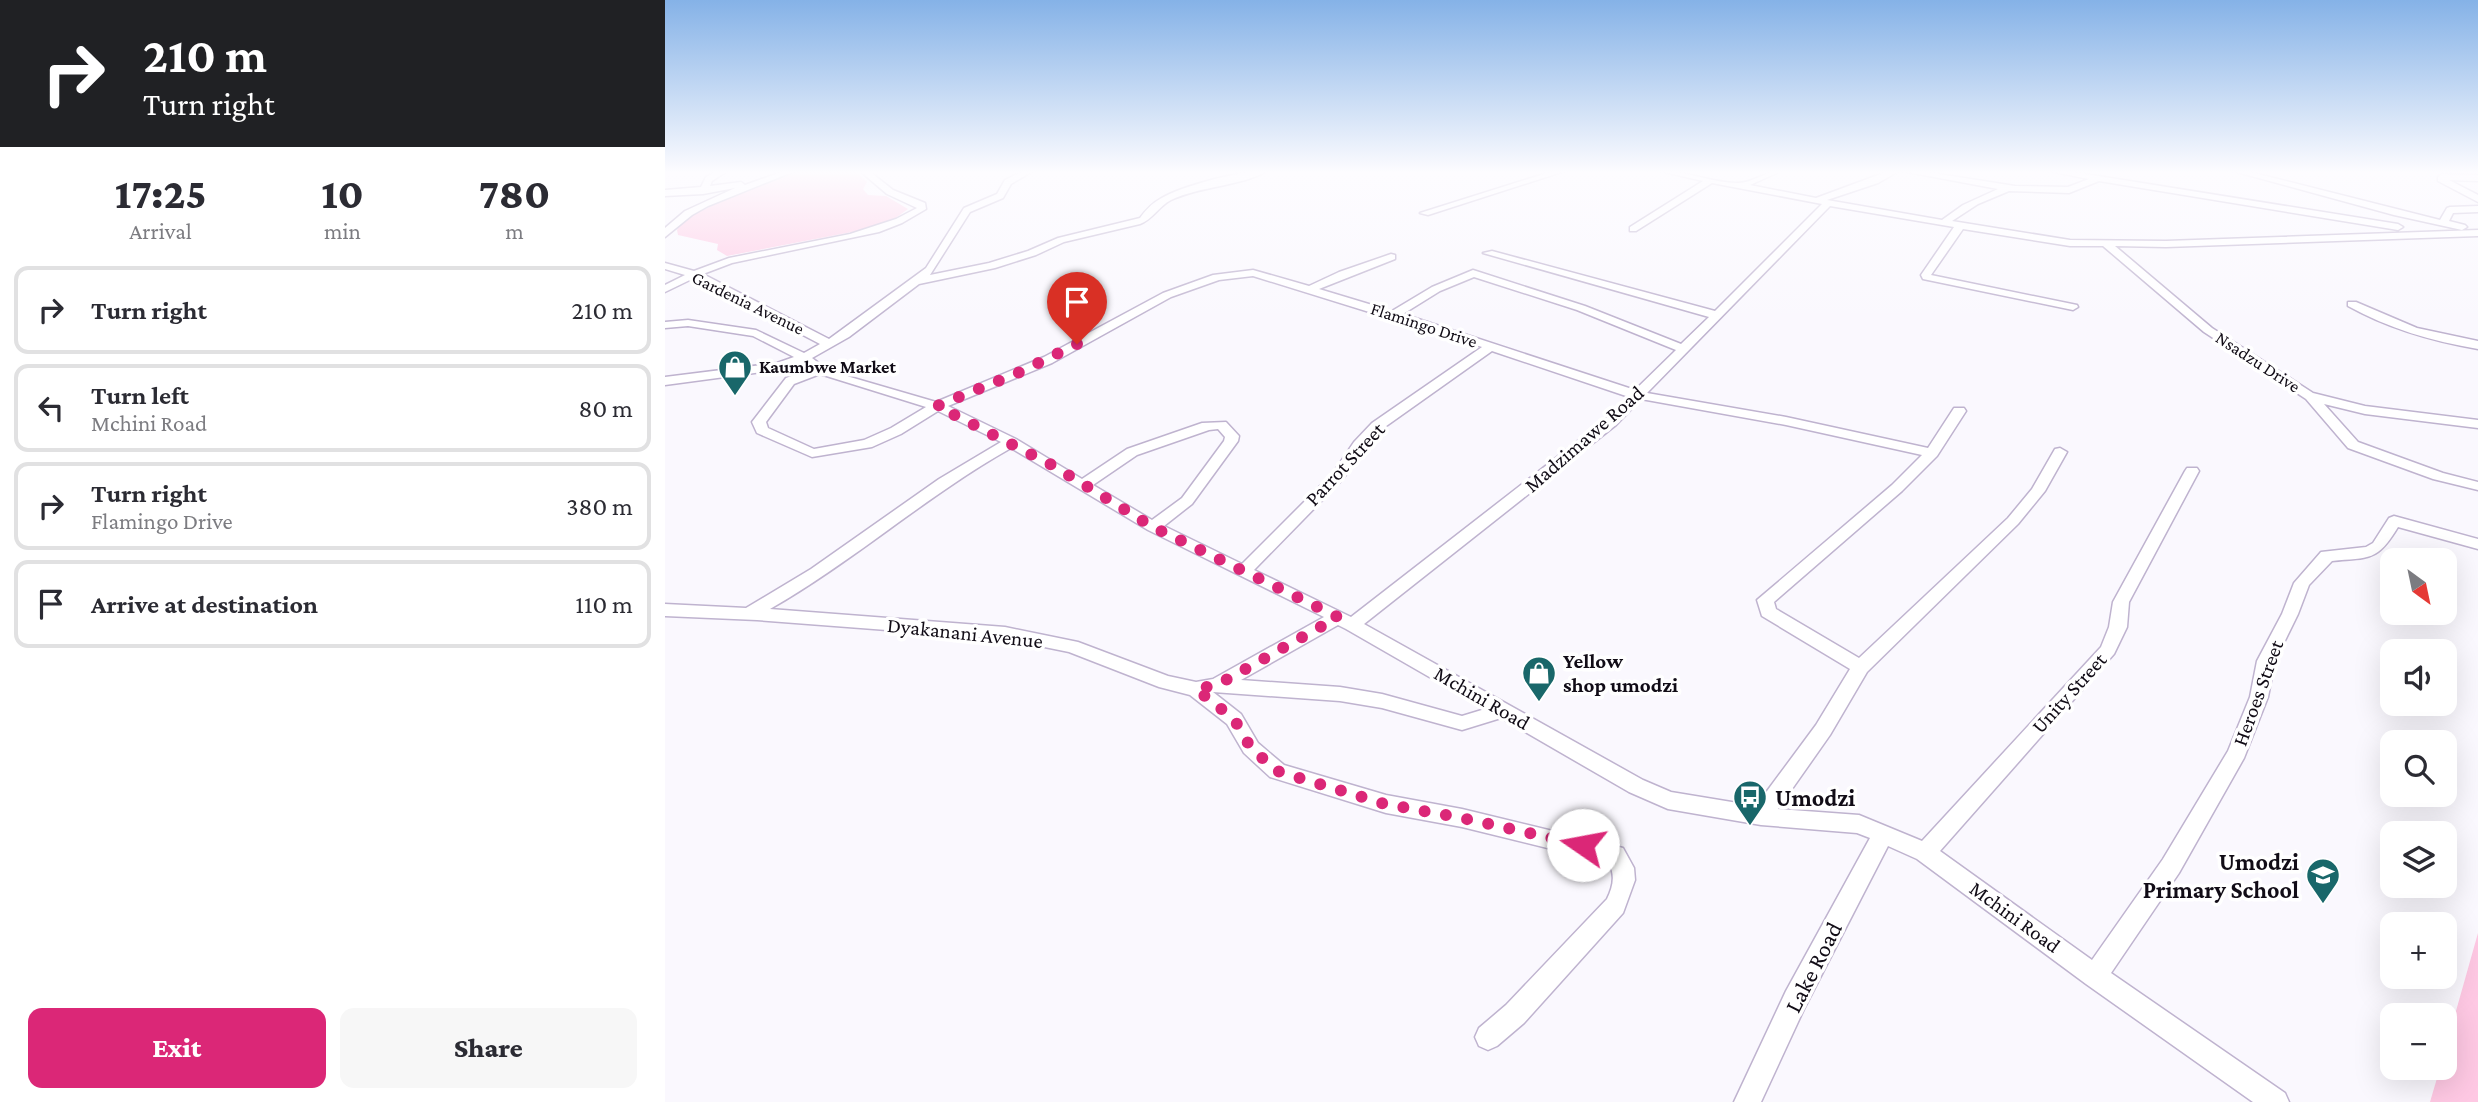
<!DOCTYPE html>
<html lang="en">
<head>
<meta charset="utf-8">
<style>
  body { margin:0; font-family:"Crimson Pro",serif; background:#f7f7f7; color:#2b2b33; height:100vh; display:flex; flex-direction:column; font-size:26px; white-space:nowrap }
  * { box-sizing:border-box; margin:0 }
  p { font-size:23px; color:#7c7c81 }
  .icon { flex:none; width:38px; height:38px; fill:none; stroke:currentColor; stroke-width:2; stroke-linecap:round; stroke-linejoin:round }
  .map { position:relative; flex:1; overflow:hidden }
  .drawer { display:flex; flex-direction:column; background:#fff; width:665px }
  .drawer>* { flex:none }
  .guide { background:#202124; color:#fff; overflow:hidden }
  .needle { width:46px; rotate:147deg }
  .buttons { position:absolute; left:1715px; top:548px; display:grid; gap:14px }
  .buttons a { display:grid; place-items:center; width:77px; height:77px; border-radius:14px; background:#fff; box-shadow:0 7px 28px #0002; font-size:35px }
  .pin { position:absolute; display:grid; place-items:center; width:60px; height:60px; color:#fff; margin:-72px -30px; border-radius:50% 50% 50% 0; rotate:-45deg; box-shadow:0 0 7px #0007 }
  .pin .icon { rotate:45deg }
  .me { position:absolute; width:77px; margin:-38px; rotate:282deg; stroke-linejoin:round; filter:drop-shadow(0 0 5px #0008) }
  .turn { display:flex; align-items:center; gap:24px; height:147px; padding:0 28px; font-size:32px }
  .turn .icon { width:91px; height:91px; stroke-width:2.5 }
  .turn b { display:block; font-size:49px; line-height:60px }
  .eta { display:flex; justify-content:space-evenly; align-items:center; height:119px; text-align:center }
  .eta b { font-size:42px; font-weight:800; line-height:49px }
  .primary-button { display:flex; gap:14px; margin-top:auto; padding:14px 28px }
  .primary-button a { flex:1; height:80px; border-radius:14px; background:#db2777; color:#fff; font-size:28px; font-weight:800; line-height:80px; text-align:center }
  .primary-button a+a { background:#f7f7f7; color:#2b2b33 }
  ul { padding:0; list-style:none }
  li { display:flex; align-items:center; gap:21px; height:88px; margin:0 14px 10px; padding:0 14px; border:4px solid #e1e1e2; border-radius:14px }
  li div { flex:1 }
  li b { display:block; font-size:26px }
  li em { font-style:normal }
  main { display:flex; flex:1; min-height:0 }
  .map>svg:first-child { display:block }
</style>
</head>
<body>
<main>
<section class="drawer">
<div class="guide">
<div class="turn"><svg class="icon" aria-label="right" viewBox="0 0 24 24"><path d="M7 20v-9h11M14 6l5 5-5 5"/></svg><div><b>210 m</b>Turn right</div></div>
</div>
<div class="eta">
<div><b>17:25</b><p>Arrival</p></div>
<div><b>10</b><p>min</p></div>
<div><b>780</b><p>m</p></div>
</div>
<ul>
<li><svg class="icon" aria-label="right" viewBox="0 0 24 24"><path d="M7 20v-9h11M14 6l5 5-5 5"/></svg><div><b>Turn right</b></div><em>210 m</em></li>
<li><svg class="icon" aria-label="left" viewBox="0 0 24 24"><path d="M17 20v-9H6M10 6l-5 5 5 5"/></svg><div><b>Turn left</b><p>Mchini Road</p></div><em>80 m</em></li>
<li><svg class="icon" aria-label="right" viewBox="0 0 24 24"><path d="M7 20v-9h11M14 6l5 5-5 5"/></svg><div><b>Turn right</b><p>Flamingo Drive</p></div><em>380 m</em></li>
<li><svg class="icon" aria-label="arrive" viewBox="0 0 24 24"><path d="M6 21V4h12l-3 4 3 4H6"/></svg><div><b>Arrive at destination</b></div><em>110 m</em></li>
</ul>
<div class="primary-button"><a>Exit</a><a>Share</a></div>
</section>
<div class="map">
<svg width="1813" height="1102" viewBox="0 0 1813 1102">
  <rect width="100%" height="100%" fill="#faf8fe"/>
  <g fill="#fec8e3">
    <path d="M133,171h58l11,11 -4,7 5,6 18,1 22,13 -18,13 -33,9 -130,25 -10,-6 1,-6 -40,-9 -1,-5 6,-11 86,-39z"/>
    <path d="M1813,933v169h-48l10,-34h5v-18z"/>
  </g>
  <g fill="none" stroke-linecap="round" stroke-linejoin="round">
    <g stroke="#bfb3cf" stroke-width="3">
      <g id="minor">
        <path d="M52,171h10l-15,10 -2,5 31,-4 4,3 39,-14h11l-87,35 -16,9 -27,22v-9l20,-17 50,-23 -32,6 -38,2v-6l36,-3 5,-10z"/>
        <path d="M195,171h9l24,19 32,13 1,6 -24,14 -23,9 -147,31 -29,11 126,65 97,-71 38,-60 33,-14 8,-14 18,-9h10l-22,13 -8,14 -33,14 -40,63 59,-12 39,-12 30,-13 82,-20c6,-8 11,-14 20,-19 21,-13 82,-29 107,-28 -25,15 -67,15 -96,29 -12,6 -19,20 -31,24l-76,18 -28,13 -41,13 -76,16 -70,53 -37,21 12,9 26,10 86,25 108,-45 119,-64 50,-18 40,-5 56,16 30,-14 52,-18 4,1v4l-76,30 73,22 40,-24 41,-17 112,36 96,38 28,-27 -226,-64 9,-2 223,60 107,-107 -110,-21 -76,48h-6v-4l73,-46 -43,-10c27,0 53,12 78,12 15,0 27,-12 43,-12l-31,14 66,13 73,-27h10l-21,12 -51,17 115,20 21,-15 35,-16 -96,-18h18l95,15 53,1 21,-8 -40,-8h18l331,53 5,3 -5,3 -299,-49 -30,12 -60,-2 -31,13 -26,17 118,19 96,1 312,-11v6l-312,11 -51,-1 97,82 101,65 52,13 113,14v8l-113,-14 -41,-10 34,38 85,31 35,9v8l-45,-11 -85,-31 -42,-49 -102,-67 -101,-86h-33l-107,-17 -32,46 146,30 1,2 -5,3 -150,-31 -2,-4 33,-48 -124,-21 -183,187 139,24 142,31 26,-40h10l2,3 -29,45 -35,35 -128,111 2,7 83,49 149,-140 24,-29 23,-40 5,-1 7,4 -22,39 -27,33 -151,148 -37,63 -52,74 81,6 63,26 179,-194 8,-20 4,-25 72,-131 2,-3h10l2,3 -70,131 -2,25 -13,27 -174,197 152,109 71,-101 65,-108 22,-54 7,-36 25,-47 12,-31 27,-31 45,-5 7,-4 16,-25 5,-2 84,23v10l-80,-22c-21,35 -28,30 -66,34l-23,24 -11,29 -23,47 -7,36 -24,61 -65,115 -68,100 174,120 4,9h-36l-167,-118 -169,-125 -29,-13 -84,163 -43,93h-27l52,-111 84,-153 -13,-5 -96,-8 -93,-16 -39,-17 -128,-74 -39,12 -80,-22 -42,-7 -127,-9 28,22 17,29 26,22 102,30 76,14 161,39 11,20 1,12 -12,33 -99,110 -27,23 -9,4 -9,-4 -4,-9 4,-9 27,-23 101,-106c6,-12 9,-25 1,-36l-146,-36 -76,-14 -116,-36 -26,-24 -17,-29 -37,-29 -31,-8 -90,-35 -64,-13 -248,-19 -92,-4v-12l81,4 65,-39 128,-90 62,-37 -63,-31 -37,23 -29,13 -60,10 -55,-24 -5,-11 34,-44 25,-9 -9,-7 -24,8 -113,15v-8l112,-14 17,-6 -41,-21 -65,-10 -23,2v-6l23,-2 68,10 48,23 16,-9 -126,-66 -29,14v-7l20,-10 -20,-6v-6l29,8 35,-13 121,-24 46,-15 21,-11 -30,-14zM588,276l229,71 -110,76 -18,19 -21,31 -91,91 -78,-38 28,-22 46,-63 1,-5 -13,-14 -24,1 -75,26 -45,30 -66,-40 -68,-33 104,-43 119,-66 48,-17zM809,277l103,33 99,40 -41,40 -232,-76 37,-23zM827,351l137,46 -23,22 -255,198 -97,-47 89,-91 21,-31 18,-19zM155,374l106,33 -35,21 -27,12 -50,9 -46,-21 -2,-6 28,-38zM976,399l145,26 136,30 -30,30 -135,115 5,16 88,53 -34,56 -60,81 -85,-14 -28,-12 -279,-156 252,-199zM553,429l7,8 -1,4 -42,57 -30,22 -59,-35 44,-30 72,-25zM346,448l137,82 176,87 -111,62 -17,3 -28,-6 -90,-34 -73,-15 -235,-18c84,-48 156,-113 241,-161zM673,625l8,4 139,80 -23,7 -80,-22 -42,-7 -99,-7z"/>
        <path d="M888,171h12l-137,44 -8,-2z"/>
        <path d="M1568,171h13l194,49 7,-12 3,-1 28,-1v6l-25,1 -4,8 16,4 2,2 -5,3 -68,-15z"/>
        <path d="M1777,174l36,1v6l-29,-1 29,15v7l-40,-21v-4z"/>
        <path d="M1683,302h8l61,26 61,13v8c-46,-8 -89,-20 -130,-43z"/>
      </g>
    </g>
    <use href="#minor" fill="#fff" fill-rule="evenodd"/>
  </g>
  <linearGradient id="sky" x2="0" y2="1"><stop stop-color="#85b2e7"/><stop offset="0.53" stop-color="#fdfcff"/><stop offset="1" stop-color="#fdfcff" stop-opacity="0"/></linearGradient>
  <rect width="1813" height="325" fill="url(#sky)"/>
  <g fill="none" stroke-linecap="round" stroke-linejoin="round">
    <path stroke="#db2777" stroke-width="12" stroke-dasharray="0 21.6" d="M412,344l-57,28 -83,34 115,59 101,62 185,90 -121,68 -21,4 38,30 17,29 26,23 108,33 77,14 121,27"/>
  </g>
  <defs>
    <g id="shop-pin" transform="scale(1.75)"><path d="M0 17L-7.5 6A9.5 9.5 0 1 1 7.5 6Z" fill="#19676a" stroke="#fff"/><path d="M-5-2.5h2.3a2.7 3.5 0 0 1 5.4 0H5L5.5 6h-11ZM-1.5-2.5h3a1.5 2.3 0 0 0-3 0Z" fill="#fff"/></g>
    <g id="bus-pin" transform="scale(1.75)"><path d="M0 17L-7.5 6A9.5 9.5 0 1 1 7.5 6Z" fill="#19676a" stroke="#fff"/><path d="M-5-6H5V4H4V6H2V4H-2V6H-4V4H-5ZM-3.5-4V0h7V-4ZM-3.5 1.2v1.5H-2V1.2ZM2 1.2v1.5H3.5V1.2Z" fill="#fff"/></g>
    <g id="school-pin" transform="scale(1.75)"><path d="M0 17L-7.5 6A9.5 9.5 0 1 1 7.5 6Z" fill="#19676a" stroke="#fff"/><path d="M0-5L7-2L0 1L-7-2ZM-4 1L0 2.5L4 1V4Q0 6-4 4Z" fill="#fff"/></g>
  </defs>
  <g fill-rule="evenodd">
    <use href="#shop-pin" x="70" y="367"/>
    <use href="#shop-pin" x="874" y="673"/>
    <use href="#bus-pin" x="1085" y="797"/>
    <use href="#school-pin" x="1658" y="875"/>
  </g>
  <g text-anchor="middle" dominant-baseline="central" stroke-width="7" stroke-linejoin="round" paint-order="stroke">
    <g font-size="18" fill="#110c16" stroke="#fff">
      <text transform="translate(83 303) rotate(26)">Gardenia Avenue</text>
      <text transform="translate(759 325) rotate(18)">Flamingo Drive</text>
      <text transform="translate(1593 362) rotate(33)">Nsadzu Drive</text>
    </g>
    <g font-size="18" font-weight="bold" fill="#110c16" stroke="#fff" text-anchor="start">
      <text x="94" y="367">Kaumbwe Market</text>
    </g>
    <g font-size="21" fill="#110c16" stroke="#fff">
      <text transform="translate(919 439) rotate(-41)">Madzimawe Road</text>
      <text transform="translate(680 464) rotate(-47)">Parrot Street</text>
      <text transform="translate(300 633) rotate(6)">Dyakanani Avenue</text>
      <text transform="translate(1404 693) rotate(-48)">Unity Street</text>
      <text transform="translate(1593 693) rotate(-70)">Heroes Street</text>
      <text transform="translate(817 698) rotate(30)">Mchini Road</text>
      <text transform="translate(1350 917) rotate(36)">Mchini Road</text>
    </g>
    <g font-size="21" font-weight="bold" fill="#110c16" stroke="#fff" text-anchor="start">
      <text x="898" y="661">Yellow<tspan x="898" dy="24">shop umodzi</tspan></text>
    </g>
    <g font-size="24" font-weight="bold" fill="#110c16" stroke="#fff" text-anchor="start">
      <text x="1110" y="797">Umodzi</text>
      <text x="1634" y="861" text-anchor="end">Umodzi<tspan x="1634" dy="28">Primary School</tspan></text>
    </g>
    <g font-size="24" fill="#110c16" stroke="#fff">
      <text transform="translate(1148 967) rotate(-63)">Lake Road</text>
    </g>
  </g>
</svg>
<div class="buttons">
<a><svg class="needle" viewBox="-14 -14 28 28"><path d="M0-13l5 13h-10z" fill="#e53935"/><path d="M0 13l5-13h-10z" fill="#7c7c81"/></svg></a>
<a><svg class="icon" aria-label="sound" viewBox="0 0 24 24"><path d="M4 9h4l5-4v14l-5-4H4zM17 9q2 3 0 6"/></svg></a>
<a><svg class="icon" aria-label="search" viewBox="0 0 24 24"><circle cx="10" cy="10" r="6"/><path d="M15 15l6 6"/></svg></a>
<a><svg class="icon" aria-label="layers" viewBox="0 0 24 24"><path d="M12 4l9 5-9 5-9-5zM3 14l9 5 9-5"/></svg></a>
<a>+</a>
<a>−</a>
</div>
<div class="pin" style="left:412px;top:344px;background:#d93025"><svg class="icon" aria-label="arrive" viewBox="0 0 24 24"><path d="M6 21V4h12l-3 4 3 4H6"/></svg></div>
<svg class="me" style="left:918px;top:845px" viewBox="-20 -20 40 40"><circle r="19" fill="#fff"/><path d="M0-13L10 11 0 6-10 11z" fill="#db2777"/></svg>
</div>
</main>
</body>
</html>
